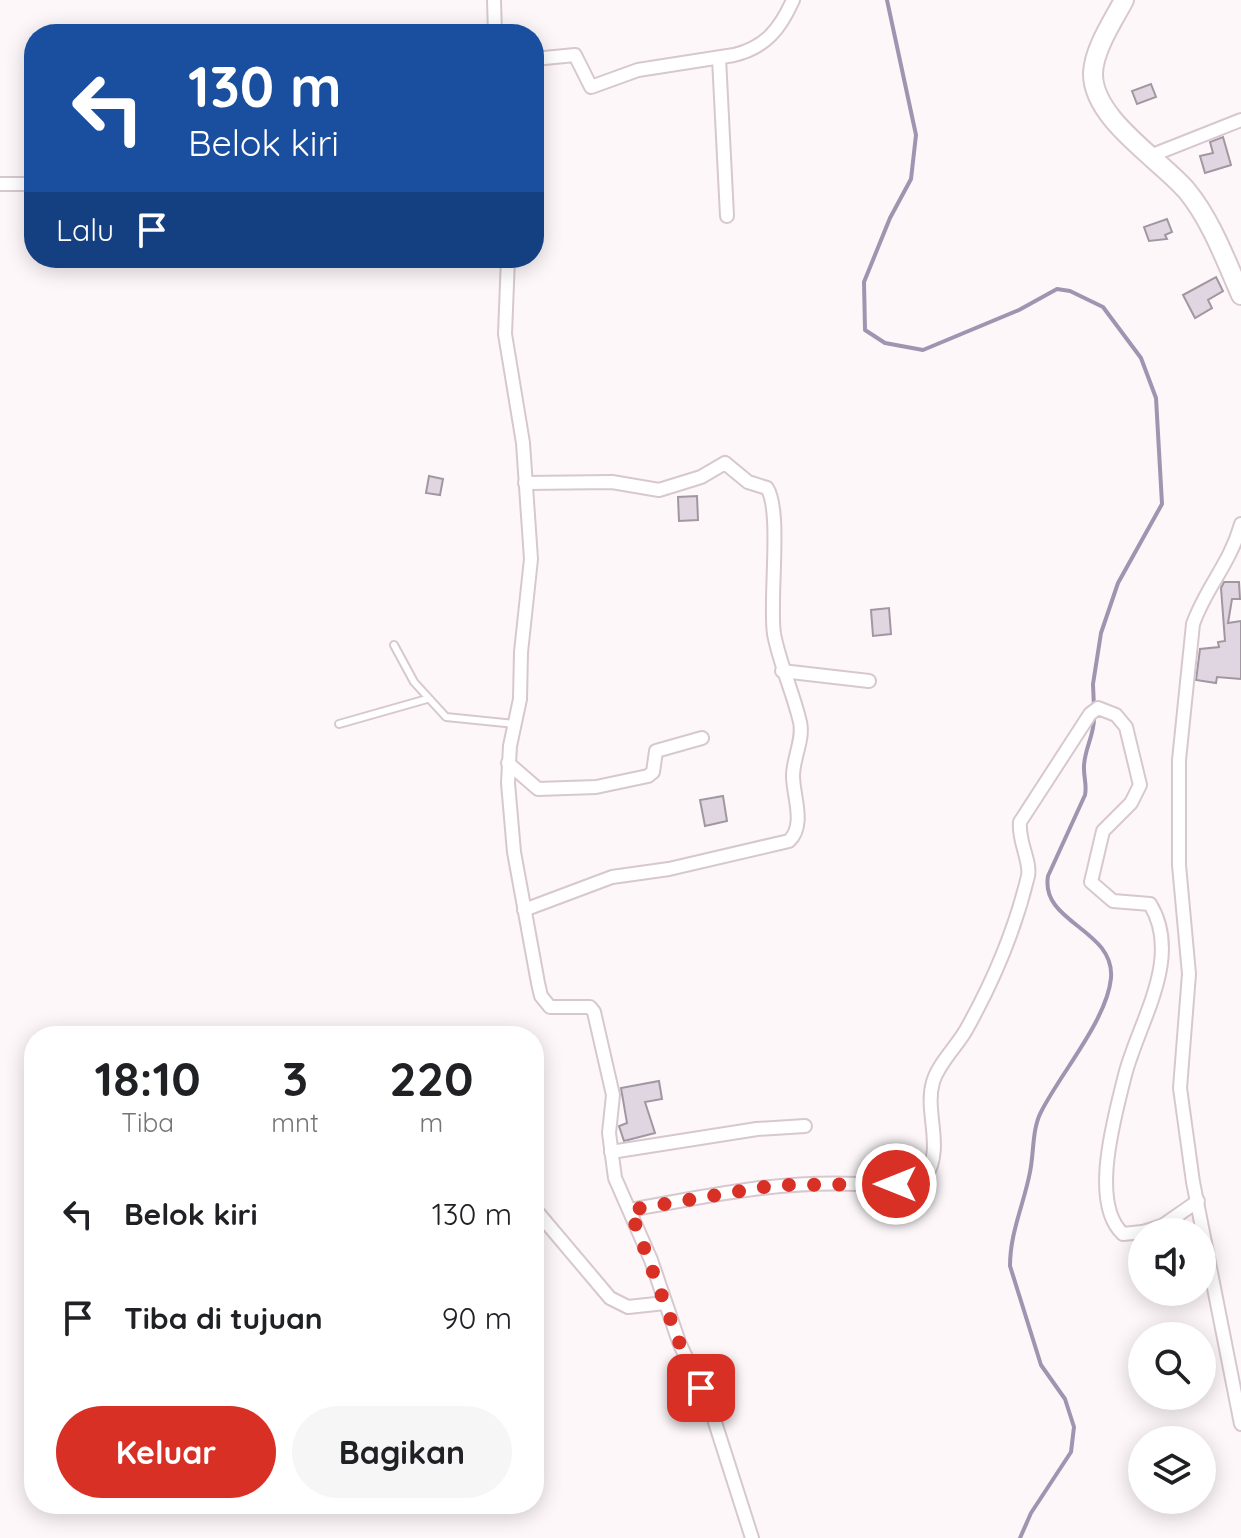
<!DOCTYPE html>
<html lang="id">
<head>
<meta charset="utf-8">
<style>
  body { margin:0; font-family:Quicksand,sans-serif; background:#f6f6f6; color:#202124; height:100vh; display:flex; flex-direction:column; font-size:30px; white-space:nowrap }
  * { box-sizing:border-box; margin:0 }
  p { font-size:26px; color:#757577 }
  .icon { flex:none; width:44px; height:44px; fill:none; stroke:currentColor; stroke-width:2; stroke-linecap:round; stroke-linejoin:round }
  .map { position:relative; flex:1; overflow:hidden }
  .panel { position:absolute; left:24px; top:1026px; width:520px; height:488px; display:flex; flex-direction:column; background:#fff; border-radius:32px; box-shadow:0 4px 20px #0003 }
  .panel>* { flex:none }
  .guide { position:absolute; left:24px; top:24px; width:520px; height:244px; border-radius:32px; box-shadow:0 4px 20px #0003; background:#1a4fa0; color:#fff; overflow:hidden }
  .fabs { position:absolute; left:1128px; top:1218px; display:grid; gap:16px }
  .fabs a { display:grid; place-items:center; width:88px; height:88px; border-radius:50%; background:#fff; box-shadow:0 4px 20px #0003; font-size:40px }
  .pin { position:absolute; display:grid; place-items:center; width:68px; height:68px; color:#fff; margin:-34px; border-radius:16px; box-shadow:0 4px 12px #0006 }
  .me { position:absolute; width:88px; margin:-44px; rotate:270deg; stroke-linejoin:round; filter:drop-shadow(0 0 6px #0008) }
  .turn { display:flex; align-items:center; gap:28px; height:168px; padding:0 32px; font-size:36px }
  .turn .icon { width:104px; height:104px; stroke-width:2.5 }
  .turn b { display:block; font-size:56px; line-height:68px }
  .then { display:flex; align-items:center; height:76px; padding:0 32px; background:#0003; gap:16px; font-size:30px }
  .eta { display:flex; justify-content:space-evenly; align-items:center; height:136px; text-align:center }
  .eta b { font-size:48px; font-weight:800; line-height:56px }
  .cta { display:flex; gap:16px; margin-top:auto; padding:16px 32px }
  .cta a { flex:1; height:92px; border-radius:48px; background:#d93025; color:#fff; font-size:32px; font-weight:800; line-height:92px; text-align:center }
  .cta a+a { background:#f6f6f6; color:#202124 }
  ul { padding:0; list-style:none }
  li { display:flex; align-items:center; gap:24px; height:104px; padding:0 32px }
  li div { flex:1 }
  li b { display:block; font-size:30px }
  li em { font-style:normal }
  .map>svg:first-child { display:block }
</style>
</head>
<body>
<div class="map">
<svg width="1241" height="1538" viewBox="0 0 1241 1538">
  <rect width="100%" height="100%" fill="#fdf7fa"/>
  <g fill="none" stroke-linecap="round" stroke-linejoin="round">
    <g stroke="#a094b0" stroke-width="4">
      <path d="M887,0l29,135 -5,44 -21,39 -26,64 1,48 20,13 38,7 96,-40 38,-21 13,2 33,16 38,51 15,40 6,106 -44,79 -17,50 -8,51 1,24"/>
      <path d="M1020,1538l11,-25 40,-61 3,-25 -9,-28 -24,-34 -31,-99c0,-34 14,-62 20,-94 4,-19 2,-43 11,-60 19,-38 66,-92 70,-134 4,-49 -71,-55 -63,-102l37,-81c2,-10 -1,-16 -1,-26 -1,-18 11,-34 10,-53"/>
    </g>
  </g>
  <g fill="#e0d6e1" stroke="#a197a1" stroke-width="2">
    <path d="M1151,84l5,13 -19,7 -5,-13z"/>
    <path d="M1223,137l8,28 -26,8 -5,-17 13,-3 -3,-11z"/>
    <path d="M1167,219l5,13 -7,3 2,4 -18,2 -5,-14z"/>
    <path d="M1216,277l7,14 -15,9 4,8 -17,10 -12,-23z"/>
    <path d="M429,476l14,3 -3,16 -14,-2z"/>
    <path d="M697,496l1,24 -19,1 -1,-24z"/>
    <path d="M1224,582h15l1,17h-8l-4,24 13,-2v58l-24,-2 -1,6 -20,-3 4,-31 19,-2 -1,-5 7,-1 -4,-53z"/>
    <path d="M889,608l2,26 -18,2 -2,-26z"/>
    <path d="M723,796l4,25 -22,5 -5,-26z"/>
    <path d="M659,1081l3,18 -17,3 10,31 -31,8 -5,-15 8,-3 -6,-35z"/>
  </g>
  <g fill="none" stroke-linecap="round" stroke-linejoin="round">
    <g stroke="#d7c8cf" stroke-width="10">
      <g id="lane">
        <path d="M394,645l20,37 32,35 69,7"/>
        <path d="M339,724l88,-25"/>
      </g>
    </g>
    <g stroke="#d7c8cf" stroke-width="16">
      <g id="street">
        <path d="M494,0l1,34"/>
        <path d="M719,58l8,158"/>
        <path d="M534,59l41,-4 16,32 47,-17 96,-15c32,-8 46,-26 59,-55"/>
        <path d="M1150,156l91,-36"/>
        <path d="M0,184h34"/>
        <path d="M508,258l-3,76 18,109 8,116 -10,93 -1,47 -10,47 -2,37 6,69 24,131 3,13 9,11h40l4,5 19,83 -4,38 6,45 36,82 28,82 34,74 39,122"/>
        <path d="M1241,524c-11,40 -35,63 -48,100l-14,136v105l10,109 -9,114 13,94 48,242"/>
        <path d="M782,671l87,10"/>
        <path d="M508,763l30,26 58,-2 52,-11 5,-4 3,-21 46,-13"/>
        <path d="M524,910l88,-33 57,-8 120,-28c17,-16 4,-45 4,-65 0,-18 11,-37 7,-54 -7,-30 -20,-57 -26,-88 -5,-34 8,-123 -7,-146l-19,-6 -23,-19 -24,14 -42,13 -47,-8 -87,1"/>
        <path d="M611,1152l146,-23 48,-3"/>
        <path d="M894,1163l2,21"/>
        <path d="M534,1208l76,90 18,9 37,-4"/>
        <path d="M630,1210c76,-14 150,-30 228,-26 19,1 49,5 67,-6 20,-31 -1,-65 8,-96 5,-18 24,-36 33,-52 27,-48 49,-100 62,-154 3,-15 -10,-34 -8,-54l70,-108 8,-6 18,7 10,12 14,58 -9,18 -28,28 -12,51 22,19 37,3c33,54 -11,117 -25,171 -10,41 -36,128 -2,159l19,-2"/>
        <path d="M1143,1232l19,-6 36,-25"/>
      </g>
    </g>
    <g stroke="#d7c8cf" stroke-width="22">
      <path id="secondary" d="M1124,0c-11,21 -30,49 -31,73 -1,46 68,87 94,118 24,29 39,70 54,104"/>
    </g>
    <use href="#lane" stroke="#fff" stroke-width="6"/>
    <use href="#street" stroke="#fff" stroke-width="12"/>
    <use href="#secondary" stroke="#fff" stroke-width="18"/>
  </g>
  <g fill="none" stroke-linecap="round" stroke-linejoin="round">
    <path stroke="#d93025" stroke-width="14" stroke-dasharray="0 25.2" d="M701,1388l-22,-46 -49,-132 146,-25 120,-1"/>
  </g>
</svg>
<div class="fabs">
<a><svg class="icon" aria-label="sound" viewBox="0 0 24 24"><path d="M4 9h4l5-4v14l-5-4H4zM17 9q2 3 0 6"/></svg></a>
<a><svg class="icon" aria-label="search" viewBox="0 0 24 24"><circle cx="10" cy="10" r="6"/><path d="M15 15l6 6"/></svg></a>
<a><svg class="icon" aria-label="layers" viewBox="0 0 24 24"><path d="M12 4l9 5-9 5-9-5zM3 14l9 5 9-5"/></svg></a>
</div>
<div class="pin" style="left:701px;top:1388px;background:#d93025"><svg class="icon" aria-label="arrive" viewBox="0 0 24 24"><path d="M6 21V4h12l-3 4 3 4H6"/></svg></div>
<svg class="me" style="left:896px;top:1184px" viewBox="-20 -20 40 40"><circle r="17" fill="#d93025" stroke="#fff" stroke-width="3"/><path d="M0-11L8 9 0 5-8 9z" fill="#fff"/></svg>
<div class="guide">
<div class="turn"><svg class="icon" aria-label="left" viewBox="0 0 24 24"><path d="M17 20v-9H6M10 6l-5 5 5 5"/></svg><div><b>130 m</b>Belok kiri</div></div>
<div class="then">Lalu<svg class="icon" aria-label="arrive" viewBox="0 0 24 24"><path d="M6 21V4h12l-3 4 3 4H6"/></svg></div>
</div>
<section class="panel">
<div class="eta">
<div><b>18:10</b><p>Tiba</p></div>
<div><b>3</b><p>mnt</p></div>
<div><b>220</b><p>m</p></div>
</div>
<ul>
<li><svg class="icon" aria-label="left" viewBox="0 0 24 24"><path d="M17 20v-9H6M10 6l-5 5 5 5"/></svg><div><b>Belok kiri</b></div><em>130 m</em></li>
<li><svg class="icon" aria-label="arrive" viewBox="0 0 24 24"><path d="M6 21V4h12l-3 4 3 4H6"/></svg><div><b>Tiba di tujuan</b></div><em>90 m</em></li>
</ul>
<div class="cta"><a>Keluar</a><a>Bagikan</a></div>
</section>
</div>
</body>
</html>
